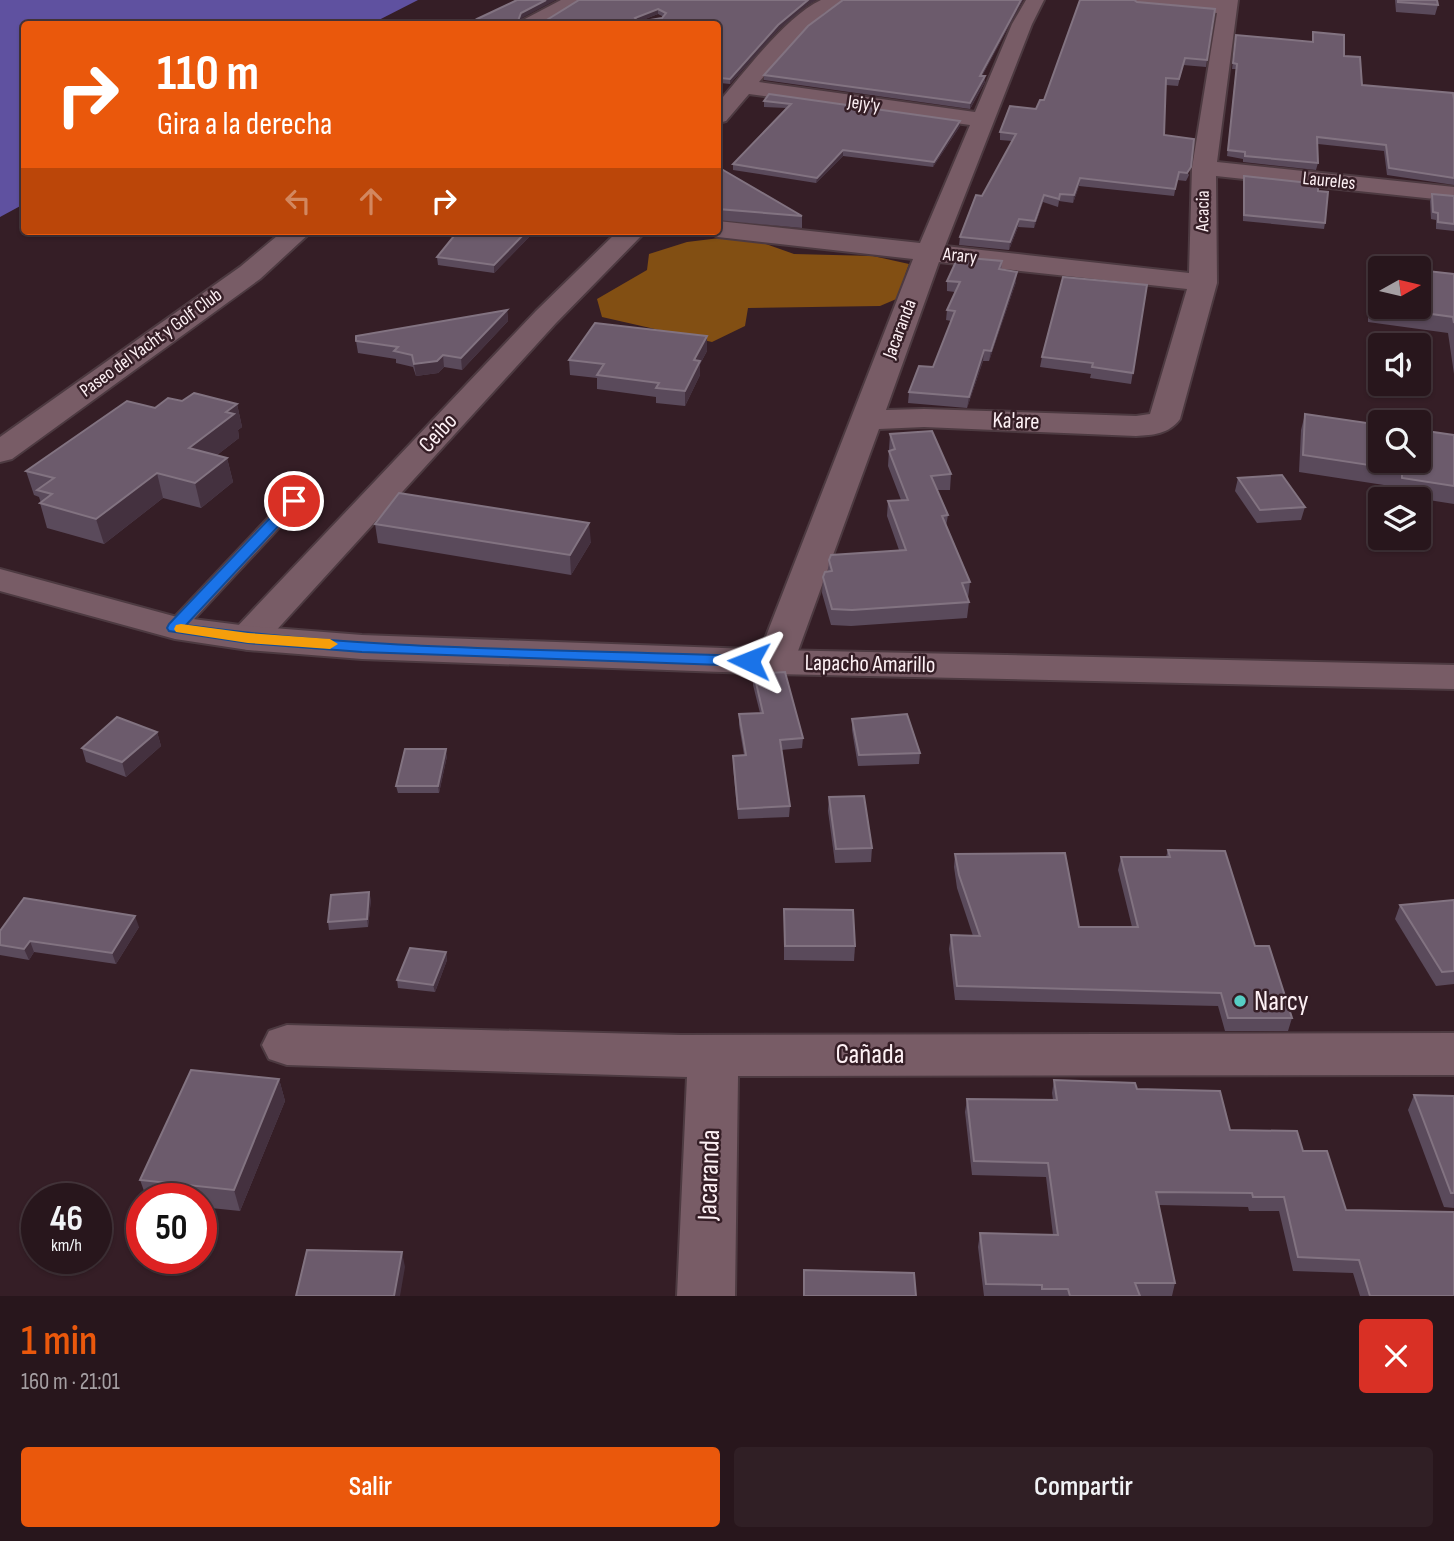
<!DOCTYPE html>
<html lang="es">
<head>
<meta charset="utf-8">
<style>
  body { margin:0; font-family:"Sofia Sans Condensed",sans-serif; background:#301f25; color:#f1f3f6; height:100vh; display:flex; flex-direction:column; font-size:26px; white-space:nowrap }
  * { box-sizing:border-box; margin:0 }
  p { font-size:23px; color:#a59fa3 }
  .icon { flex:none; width:38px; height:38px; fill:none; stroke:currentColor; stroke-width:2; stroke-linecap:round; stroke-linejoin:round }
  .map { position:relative; height:1296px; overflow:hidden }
  .details { display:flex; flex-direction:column; background:#28161c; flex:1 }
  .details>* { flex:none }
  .banner { position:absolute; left:21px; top:21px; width:700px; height:214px; border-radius:7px; box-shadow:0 2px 5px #0004,0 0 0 2px #44353b; background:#ea580c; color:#fff; overflow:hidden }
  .needle { width:46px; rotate:82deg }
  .tools { position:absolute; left:1368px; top:256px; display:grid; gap:14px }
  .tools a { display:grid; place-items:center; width:63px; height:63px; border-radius:7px; background:#28161c; box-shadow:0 2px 5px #0004,0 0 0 2px #44353b; font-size:35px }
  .speed { position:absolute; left:21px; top:1183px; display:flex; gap:14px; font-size:35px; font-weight:700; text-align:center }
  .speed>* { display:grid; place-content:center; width:91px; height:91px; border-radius:50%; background:#28161c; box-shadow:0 2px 5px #0004,0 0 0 2px #44353b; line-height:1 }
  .speed small { font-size:18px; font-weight:400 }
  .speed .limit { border:10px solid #d22; background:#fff; color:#111 }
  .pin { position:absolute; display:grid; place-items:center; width:60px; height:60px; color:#fff; margin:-30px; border:4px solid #fff; border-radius:50%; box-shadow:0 2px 7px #0007 }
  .me { position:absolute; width:77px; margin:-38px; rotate:272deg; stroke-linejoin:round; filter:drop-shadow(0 0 5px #0008) }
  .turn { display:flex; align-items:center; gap:24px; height:147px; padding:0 21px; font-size:32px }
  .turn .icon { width:91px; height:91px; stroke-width:2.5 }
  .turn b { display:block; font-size:49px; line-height:60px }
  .lanes { display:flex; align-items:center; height:66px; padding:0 21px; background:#0003; justify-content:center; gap:35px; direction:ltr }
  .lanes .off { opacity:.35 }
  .round { display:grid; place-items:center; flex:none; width:74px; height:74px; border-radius:7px; background:#301f25 }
  .head { display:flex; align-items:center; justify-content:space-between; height:119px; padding:0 21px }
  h1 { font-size:42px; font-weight:600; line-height:52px; color:#ea580c }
  .button { display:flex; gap:14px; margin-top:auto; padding:14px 21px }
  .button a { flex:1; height:80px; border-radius:7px; background:#ea580c; color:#fff; font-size:28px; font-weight:600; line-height:80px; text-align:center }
  .button a+a { background:#301f25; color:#f1f3f6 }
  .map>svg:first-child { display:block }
</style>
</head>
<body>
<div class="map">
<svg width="1454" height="1296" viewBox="0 0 1454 1296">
  <rect width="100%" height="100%" fill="#351e26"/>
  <path fill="#824f13" d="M728,237l35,6 31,11 79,2 36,8 -4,11 3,19 -28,12 -132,2 -3,18 -33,16 -110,-25 -5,-18 50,-29 2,-16 38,-12z"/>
  <path fill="#5f51a0" d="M0,0h418l-47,24h-347v180l-24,13z"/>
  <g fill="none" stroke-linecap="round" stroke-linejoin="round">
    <g stroke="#4d3a41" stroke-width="4">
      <path id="lane" d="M294,496l6,1 3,4 -3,4 -118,127h-14l-2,-4 2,-4 120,-127z"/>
    </g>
    <g stroke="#4d3a41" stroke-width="4">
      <g id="street">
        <path d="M561,0h23l-40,24h-24l3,-4z"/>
        <path d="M821,0h24l-21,13 -18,16 -47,53 216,30 37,-88 14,-24h18l-12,24 -87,222 244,27 3,-105 25,-155 -81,-7 -9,-6h111l-21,162 237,25v14l-238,-25 1,107 -37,136c-11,15 -27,16 -44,17l-212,-9 -45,2 -85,233 -5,9 -14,3 -14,-3 -5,-9 157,-403 -195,-22 -12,-6h12v-10l202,22 50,-118 -221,-31 -23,27 -8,2v-20c26,-30 68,-87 103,-103zM939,262l248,27 -37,125 -14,2 -212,-7 -38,1z"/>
        <path d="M283,231h29l-52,48 -248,180 -12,3v-25l240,-170z"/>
        <path d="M618,231h28l-90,92 -294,323 -14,4 -14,-4 -5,-8 5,-8 302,-319z"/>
        <path d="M287,1025l394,10 773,-2v42l-716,1 -3,220h-58l10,-219 -400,-12 -18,-6 -7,-14 7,-14z"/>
      </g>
    </g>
    <g stroke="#4d3a41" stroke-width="4">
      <path id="secondary" d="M0,569l177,48 71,9 114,9 413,15 679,15v24l-679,-15 -413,-15 -114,-9 -73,-11 -175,-48z"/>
    </g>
    <use href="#lane" fill="#785c66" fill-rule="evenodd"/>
    <use href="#street" fill="#785c66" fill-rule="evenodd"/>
    <use href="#secondary" fill="#785c66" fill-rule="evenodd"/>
  </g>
  <g fill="#5a4a5b" fill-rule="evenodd">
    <path d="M579,0h237l-10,6 -28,24 -48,54 -10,-1 -2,2v-61h-249l53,-6 -2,3h25zM658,14l6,3 -2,1 -22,3z"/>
    <path d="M1023,0l-41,76 3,6 -15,27 -206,-29v-5z"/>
    <path d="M1395,0h42l1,5 -3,10 -39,-3z"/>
    <path d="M1137,2l78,7 -9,58 -23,-2 -5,21 -12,-1 -2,50 25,40 -3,6 -9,-1 -3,16 -95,-10 -6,17 -14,-2 -1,6 -15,-5 -9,26 -16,-1 -9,23 -50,-5 1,-8 52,-96 -12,-1v-8l36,-23z"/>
    <path d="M1313,32l31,24 18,29 92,14v86l-67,-10 -3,-24 -66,-7v19l-2,7 -73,-8v-3l-16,-3 9,-87h-4l4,-34 76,7z"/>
    <path d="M764,101l196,20v5l-27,41 -90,-11 -27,27 -83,-13v-6l53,-56 -22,-1z"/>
    <path d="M718,167l84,49v12l-84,-8z"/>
    <path d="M1244,176l74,15 7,32 -1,6 -81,-8v-39z"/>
    <path d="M1432,194l22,2v35l-18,-2v-9l-5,-1 -1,-18z"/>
    <path d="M458,231h77l-41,42 -56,-8 -1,-8z"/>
    <path d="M1002,261l-1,9 15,12 -27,79h-6l-16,47 -59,-5 1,-11 24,-25 18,-46 -5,-1 1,-10 8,-18 -8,-1v-10z"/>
    <path d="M1372,264l82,10v100l-6,-41 -80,-11v-42z"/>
    <path d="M1147,285l-16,99 -41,-6 1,-4 -51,-7 2,-10z"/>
    <path d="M507,310l1,11 -46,49 -18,-3 -6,6 -22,3 -3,-9 -17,-4v-4l-38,-6 -2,-12z"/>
    <path d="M707,336v15l-7,13v11l-15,31 -29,-3v-6l-59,-8v-11l-27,-3 -1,-15z"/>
    <path d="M182,401l55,3 5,23 -4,3 1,8 -22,17 10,3 6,24 -32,26 -38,-10 -59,46 -57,-16 -7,-25h1l-2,-6 -5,-2 -8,-24z"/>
    <path d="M1305,414l149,21v69l-57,-9v-8l-98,-15 2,-42z"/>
    <path d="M890,434l61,40 -1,16h-13l11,25 -2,11 24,56 -2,16 1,4 -2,16 -116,8 -20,-1 -9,-32 1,-16 5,-6 1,-11 70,-10 -12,-34 1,-15 13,-1 -13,-34z"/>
    <path d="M1238,478l67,29 -4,13 -44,3 -22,-32z"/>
    <path d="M375,524l216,18 -20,33 -193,-32z"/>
    <path d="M754,674l49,64 -1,10 -21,2 9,56 -1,11 -51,2 -5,-53v-10l11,-1 -5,-30v-11l21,-1 -7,-28z"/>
    <path d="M852,719l68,34 -1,11 -61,2 -6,-36z"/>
    <path d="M157,732l4,14 -35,31 -40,-15 -4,-14z"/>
    <path d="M447,756l-8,37h-41l-2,-7z"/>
    <path d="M829,797l43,51 -1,14 -36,1 -7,-52z"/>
    <path d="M1168,850l124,168 -4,13h-63l-7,-25 -263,-6 -6,-51 2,-14 22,1 -16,-48 -3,-21 1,-13 124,73h53l-14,-57 3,-13h45z"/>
    <path d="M371,899l-3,28 -39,3 -1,-8z"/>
    <path d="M1454,900v84l-18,2 -41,-67 5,-14z"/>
    <path d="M784,909l71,37 -1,15 -70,-1z"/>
    <path d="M139,927l-23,37 -82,-12 -5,8 -29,-5v-24z"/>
    <path d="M446,952l1,8 -12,32 -37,-4 -1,-8z"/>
    <path d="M279,1079l6,22 -45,110 -39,-4v-8h-54l-7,-19z"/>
    <path d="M1054,1080l83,9 93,41 73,21 43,59 108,86h-94l-7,-23 -60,-2 -14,-60h-30l-1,-4 -89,-2 16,78 -3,13h-188l-6,-49 2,-14 73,2 -7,-58 -74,-2 -7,-63 2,-13 86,1 -1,-7z"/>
    <path d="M1414,1095l40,1v112l-10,-1 -36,-97z"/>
  </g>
  <g fill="#44313f">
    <path d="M546,0h10l-34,18 -3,6 -1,-3 3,-8z"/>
    <path d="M808,0h8l-10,6 -28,24 -48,54v-5l48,-54z"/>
    <path d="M1021,0h2l-44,81 1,-5z"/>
    <path d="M658,9v5l-23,9v-5z"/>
    <path d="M985,76v6l-15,27v-6z"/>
    <path d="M960,121v5l-27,41 1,-5z"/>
    <path d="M843,150v6l-27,27 1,-5z"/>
    <path d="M1080,178l-1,8 -6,17 1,-8z"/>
    <path d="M1044,195l-1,7 -9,26 1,-7z"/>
    <path d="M1019,219l-1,8 -9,23 1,-8z"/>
    <path d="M527,231h8l-41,42v-8z"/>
    <path d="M1017,272l-1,10 -27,79 2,-10z"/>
    <path d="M507,310l1,11 -46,49 -1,-12z"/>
    <path d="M707,336v15l-7,13v11l-15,31v-15l9,-31z"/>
    <path d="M984,350l-1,11 -16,47 2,-11z"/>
    <path d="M443,355l1,12 -6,6 -22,3 -2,-12z"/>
    <path d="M237,404l5,23 -4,3 1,8 -44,34 -6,-24 37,-36z"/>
    <path d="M227,458l6,24 -32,26 -6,-25z"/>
    <path d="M157,473l6,25 -59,46 -8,-25z"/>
    <path d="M589,523l2,19 -20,33 -1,-20z"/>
    <path d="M157,732l4,14 -35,31 -4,-15z"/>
    <path d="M446,749l1,7 -8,37 -1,-7z"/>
    <path d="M369,892l2,7 -3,28 -1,-8z"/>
    <path d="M135,916l4,11 -23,37 -4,-11z"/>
    <path d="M30,941l4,11 -5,8 -5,-11z"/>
    <path d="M446,952l1,8 -12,32 -2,-7z"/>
    <path d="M279,1079l6,22 -45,110 -6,-21z"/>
    <path d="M402,1252l3,15 -5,29h-6z"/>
  </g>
  <g fill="#6c5b6c" stroke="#827381" stroke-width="2" fill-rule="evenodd">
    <path d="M517,0h29l-25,13 -3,8h27l34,-21h229l-30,25 -48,54 -10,-1 -2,2v-56h-249l8,-5zM658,9l8,4 -4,5 -24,4 -3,-4z"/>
    <path d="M843,0h178l-41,76h5l-15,27 -206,-28 44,-49z"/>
    <path d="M1080,0h54l3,2 78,7 -8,51 -22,-2 -6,21 -13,-1 -2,57 30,4 -3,28 -4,6 -8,-1 -4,17 -95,-11 -6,17 -14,-1 -1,5 -15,-4 -9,26 -16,-2 -9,23 -50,-5 16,-42 6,1 34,-62 -16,-2 10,-26 26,3 4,-9h4z"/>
    <path d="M1398,0h39l1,5 -40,-3z"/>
    <path d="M1313,32l31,3v21l16,1 2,28 91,8 1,6v79l-65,-10 -3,-23 -69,-8 1,26 -73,-7v-4l-17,-2 9,-86 -4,-1 3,-28 77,7z"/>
    <path d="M769,94l191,27 -26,41 -91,-12 -26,28 -84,-14 58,-60 -27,-3z"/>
    <path d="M718,167l84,49 -84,-7z"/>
    <path d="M1244,176l74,8v7l10,1 -3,31 -81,-8z"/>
    <path d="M1432,194l22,2v28l-16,-2v-9l-5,-1z"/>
    <path d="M458,231h69l-33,34 -57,-8z"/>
    <path d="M958,257l44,4 -3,8 18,3 -26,79 -7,-1 -15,47 -60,-5 10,-26 14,1 22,-56 -8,-1 13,-28 -13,-1z"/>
    <path d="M1372,264l28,4h-19v38h38v-36l35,4v49l-1,-6 -81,-11z"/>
    <path d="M1063,277l84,8 -14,88 -41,-6 1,-4 -51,-6z"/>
    <path d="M507,310l-46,48 -18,-3 -6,6 -23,3 -2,-9 -18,-4 4,-4 -42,-6v-5z"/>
    <path d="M595,323l112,13 -13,24 6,1 -15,30 -29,-3 3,-5 -62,-8 7,-11 -35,-4z"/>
    <path d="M194,393l43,11 -11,8 8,2 -45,34 38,10 -32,25 -38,-10 -61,46 -56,-16 12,-9 -15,-4 17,-12 -28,-7 101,-70 28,7 13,-10 14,3z"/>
    <path d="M1305,414l76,11v35h38v-30l35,5v51l-52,-8v-8l-99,-15z"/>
    <path d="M932,431l19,43 -20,2 17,39 -6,1 28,66 -8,1 7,19 -117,8 -20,-1 -9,-32 2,-5 7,-1 -3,-11 2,-5 75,-5 -18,-49 20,-1 -19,-49 6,-2 -5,-15z"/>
    <path d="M1282,475l23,32 -45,3 -22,-32z"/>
    <path d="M399,493l190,30 -19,32 -195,-31z"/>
    <path d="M785,672l18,66 -23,2 10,66 -52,3 -5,-53 13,-1 -7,-41 24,-1 -9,-39z"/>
    <path d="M907,714l13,39 -61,2 -7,-36z"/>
    <path d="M117,717l40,15 -35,30 -40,-14z"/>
    <path d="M405,749h41l-8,37h-42z"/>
    <path d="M864,796l8,52 -36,1 -7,-52z"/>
    <path d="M1168,850l57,1 30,95h14l23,72h-64l-7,-25 -264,-7 -6,-51 29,1 -21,-61 -4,-21 110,-1 14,74h59l-17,-70h49z"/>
    <path d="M369,892l-2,27 -39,3 3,-27z"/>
    <path d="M24,898l111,18 -23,37 -82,-12 -6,8 -24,-4v-14z"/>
    <path d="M1454,900v71l-12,1 -42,-67z"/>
    <path d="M784,909l69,1 2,36h-70z"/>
    <path d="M410,948l36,4 -13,33 -36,-5z"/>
    <path d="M191,1070l88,9 -45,111 -94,-10z"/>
    <path d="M1054,1080l81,3 2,6 83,2 10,39 67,1 6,20h24l19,59 108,2v84h-84l-11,-36 -61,-3 -14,-60h-31l-1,-4 -96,-1 19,91h-40l5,13h-70l-2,-7h-26v-4l-56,-1 -6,-51 78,2 -10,-72 -74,-2 -7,-62 90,1z"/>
    <path d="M1414,1095l40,1v97h-3z"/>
    <path d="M307,1250l95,2 -8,44h-98z"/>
    <path d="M804,1270l110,3 2,23h-112z"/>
  </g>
  <path fill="#1a73e8" stroke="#114b97" stroke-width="2" d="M294,497l7,4 -2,3 -113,121c186,26 376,24 563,31l8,5 -8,5 -387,-14 -114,-9 -79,-12 -2,-3 2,-4 120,-126z"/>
  <path fill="#f59e0b" d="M181,624l67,9 82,6 8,5 -8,5 -82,-6 -72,-11 -2,-3 2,-4z"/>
  <circle fill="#56cec4" stroke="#351e26" stroke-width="2.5" cx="1240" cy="1001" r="7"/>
  <g text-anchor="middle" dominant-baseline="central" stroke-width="5" stroke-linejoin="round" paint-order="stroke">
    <g font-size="19" fill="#fdf0f4" stroke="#351e26">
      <text transform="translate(864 104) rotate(8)">Jejy'y</text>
      <text transform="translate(1329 181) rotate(6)">Laureles</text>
      <text transform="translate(1203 211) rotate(-89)">Acacia</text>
      <text transform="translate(960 256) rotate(6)">Arary</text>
      <text transform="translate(900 329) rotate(-69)">Jacaranda</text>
      <text transform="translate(151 343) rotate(-36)">Paseo del Yacht y Golf Club</text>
    </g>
    <g font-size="23" fill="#fdf0f4" stroke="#351e26">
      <text transform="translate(1016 421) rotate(2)">Ka'are</text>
      <text transform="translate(438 433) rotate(-47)">Ceibo</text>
      <text transform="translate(870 664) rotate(1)">Lapacho Amarillo</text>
    </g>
    <g font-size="28" fill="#fdf0f4" stroke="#351e26" text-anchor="start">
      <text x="1254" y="1001">Narcy</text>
    </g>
    <g font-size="28" fill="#fdf0f4" stroke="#351e26">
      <text x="870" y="1054">Cañada</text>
      <text transform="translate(709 1175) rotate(-88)">Jacaranda</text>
    </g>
  </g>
</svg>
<div class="tools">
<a><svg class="needle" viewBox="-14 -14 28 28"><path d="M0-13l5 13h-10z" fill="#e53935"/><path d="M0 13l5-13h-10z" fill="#a59fa3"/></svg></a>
<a><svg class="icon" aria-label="sound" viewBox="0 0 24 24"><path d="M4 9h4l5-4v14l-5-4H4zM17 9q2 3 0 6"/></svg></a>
<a><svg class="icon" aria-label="search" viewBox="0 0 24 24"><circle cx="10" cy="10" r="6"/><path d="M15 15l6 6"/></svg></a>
<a><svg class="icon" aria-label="layers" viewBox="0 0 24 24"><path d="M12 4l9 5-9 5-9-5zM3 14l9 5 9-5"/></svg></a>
</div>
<div class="speed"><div>46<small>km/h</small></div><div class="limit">50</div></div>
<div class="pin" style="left:294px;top:501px;background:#d93025"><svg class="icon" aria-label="arrive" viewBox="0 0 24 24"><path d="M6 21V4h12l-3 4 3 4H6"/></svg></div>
<svg class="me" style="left:749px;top:661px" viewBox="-20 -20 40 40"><path d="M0-17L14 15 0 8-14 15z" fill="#1a73e8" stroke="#fff" stroke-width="4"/></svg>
<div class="banner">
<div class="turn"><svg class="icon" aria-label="right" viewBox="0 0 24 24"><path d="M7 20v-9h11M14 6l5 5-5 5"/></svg><div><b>110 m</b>Gira a la derecha</div></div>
<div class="lanes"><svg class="icon off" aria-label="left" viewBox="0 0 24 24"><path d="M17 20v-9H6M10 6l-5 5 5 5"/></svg><svg class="icon off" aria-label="ahead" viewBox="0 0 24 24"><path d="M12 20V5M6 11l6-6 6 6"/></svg><svg class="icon" aria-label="right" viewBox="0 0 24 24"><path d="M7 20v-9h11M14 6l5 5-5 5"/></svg></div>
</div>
</div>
<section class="details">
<div class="head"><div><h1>1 min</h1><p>160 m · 21:01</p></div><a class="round" style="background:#d93025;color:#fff"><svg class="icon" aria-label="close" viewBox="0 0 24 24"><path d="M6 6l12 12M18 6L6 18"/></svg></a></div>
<div class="button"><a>Salir</a><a>Compartir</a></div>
</section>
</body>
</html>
